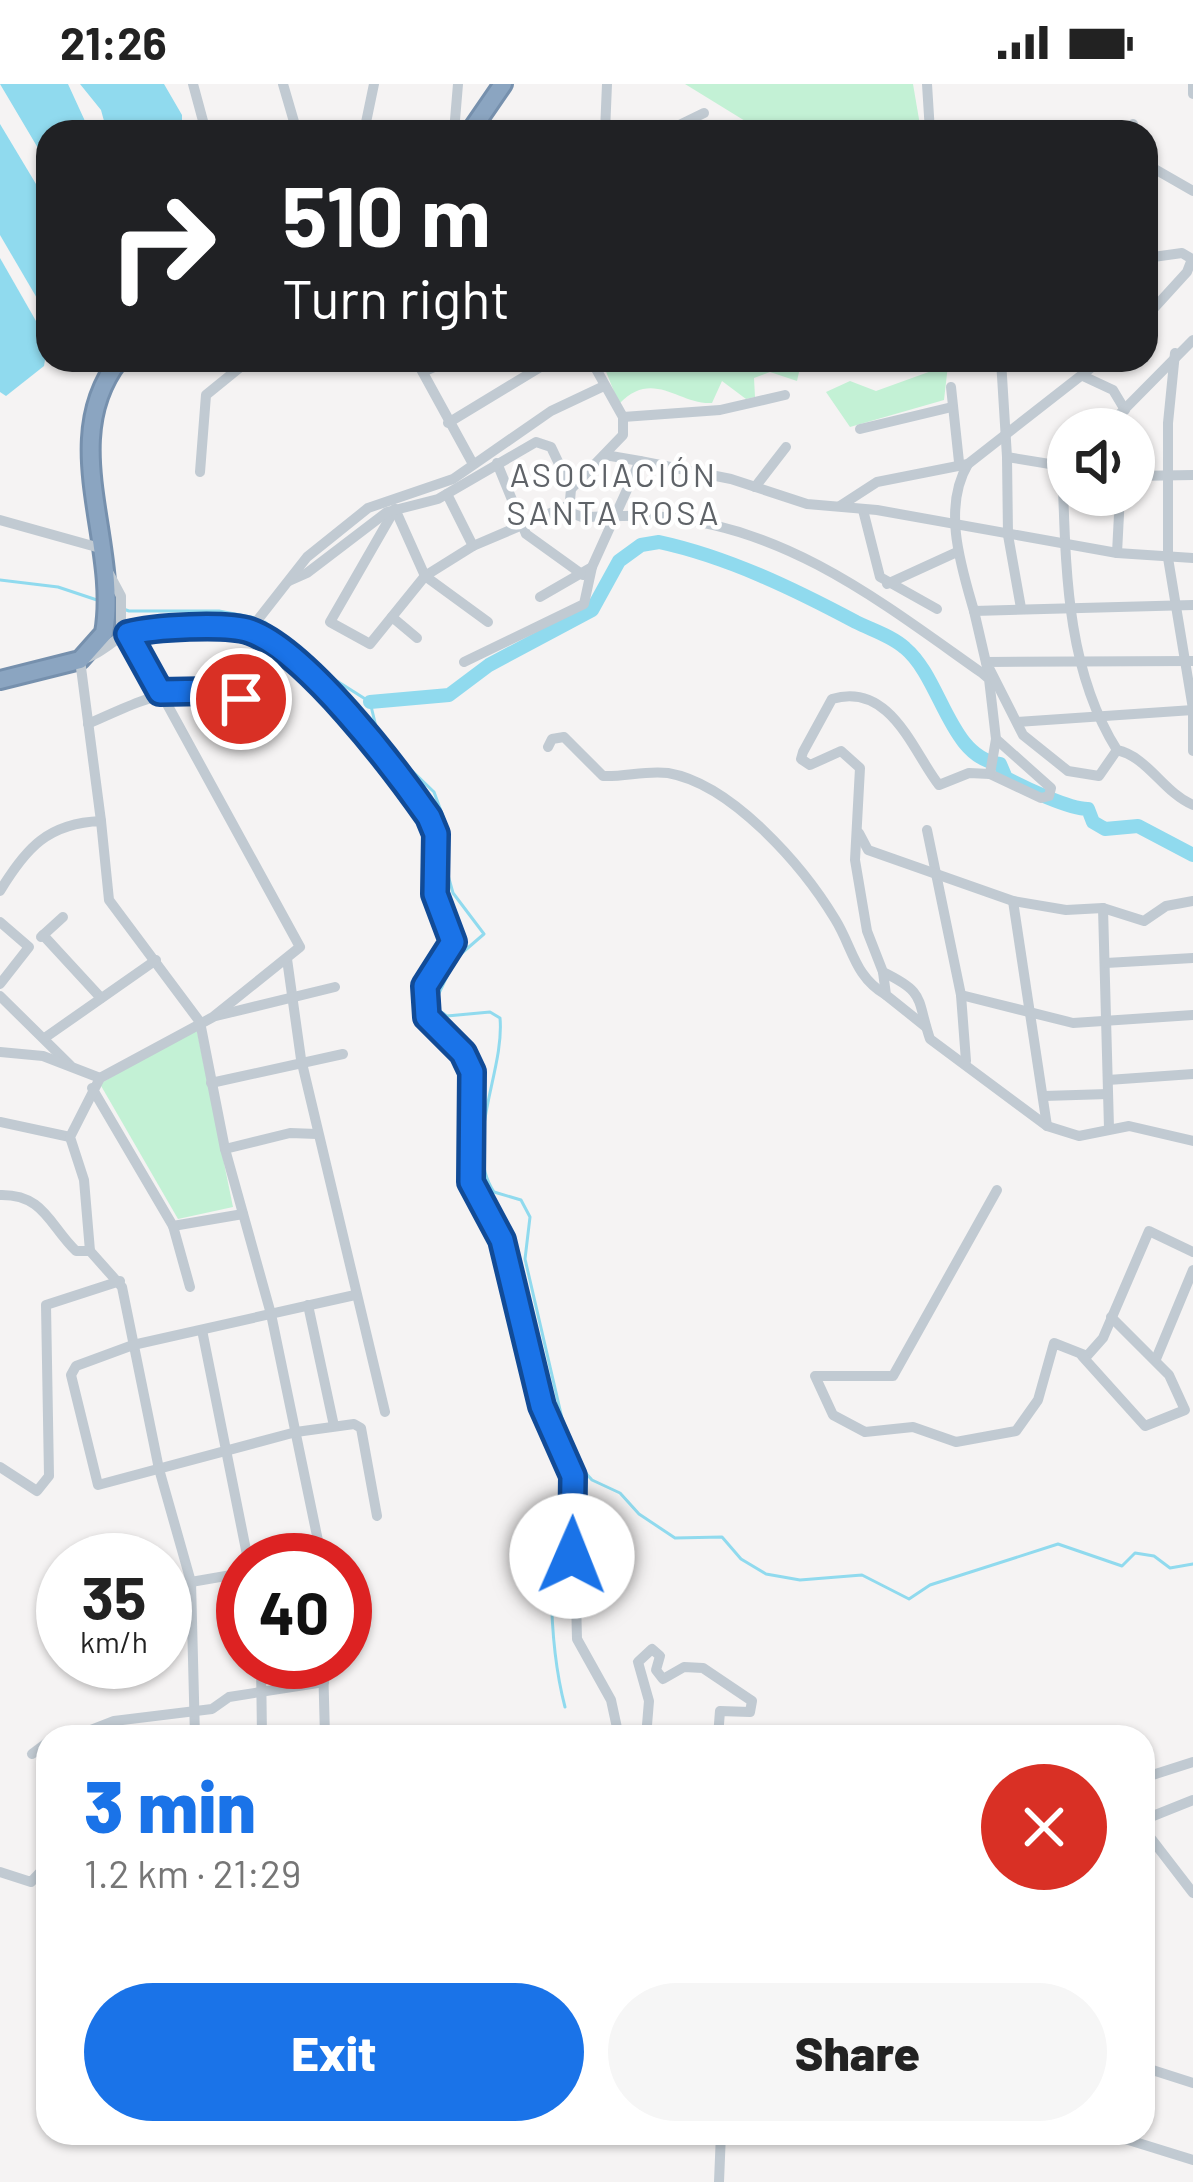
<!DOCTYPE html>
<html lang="en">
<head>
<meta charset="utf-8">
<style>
  body { margin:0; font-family:Barlow,sans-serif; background:#f6f6f6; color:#222; height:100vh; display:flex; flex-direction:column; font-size:45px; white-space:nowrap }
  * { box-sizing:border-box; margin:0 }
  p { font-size:39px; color:#767676 }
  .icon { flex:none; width:66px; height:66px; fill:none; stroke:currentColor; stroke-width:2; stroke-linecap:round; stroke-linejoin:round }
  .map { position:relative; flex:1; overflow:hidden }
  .sheet { position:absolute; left:36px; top:1641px; width:1119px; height:420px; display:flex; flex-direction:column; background:#fff; border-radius:36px; box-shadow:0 3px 9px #0004 }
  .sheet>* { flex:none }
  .banner { position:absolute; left:36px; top:36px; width:1122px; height:252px; border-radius:36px; box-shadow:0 3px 9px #0004; background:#202124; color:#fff; overflow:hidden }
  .tools { position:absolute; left:1047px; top:324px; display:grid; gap:24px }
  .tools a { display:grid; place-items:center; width:108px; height:108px; border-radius:50%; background:#fff; box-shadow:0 3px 9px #0004; font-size:60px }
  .speed { position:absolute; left:36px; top:1449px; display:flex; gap:24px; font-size:60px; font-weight:700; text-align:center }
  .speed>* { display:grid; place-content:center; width:156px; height:156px; border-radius:50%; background:#fff; box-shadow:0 3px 9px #0004; line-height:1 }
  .speed small { font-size:30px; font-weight:400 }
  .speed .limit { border:18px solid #d22; background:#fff; color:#111 }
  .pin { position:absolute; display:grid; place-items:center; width:102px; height:102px; color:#fff; margin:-51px; border:6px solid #fff; border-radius:50%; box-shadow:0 3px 12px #0007 }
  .me { position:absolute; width:132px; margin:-66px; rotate:1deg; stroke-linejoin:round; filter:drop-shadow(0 0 9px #0008) }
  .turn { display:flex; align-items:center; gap:42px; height:252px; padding:0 48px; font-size:54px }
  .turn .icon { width:156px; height:156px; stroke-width:2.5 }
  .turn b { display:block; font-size:84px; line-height:102px }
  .round { display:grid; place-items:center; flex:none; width:126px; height:126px; border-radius:63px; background:#f6f6f6 }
  .headline { display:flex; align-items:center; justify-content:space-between; height:204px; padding:0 48px }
  h1 { font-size:72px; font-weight:800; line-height:90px; color:#1a73e8 }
  .button { display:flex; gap:24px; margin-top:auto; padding:24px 48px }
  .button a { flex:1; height:138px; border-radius:72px; background:#1a73e8; color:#fff; font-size:48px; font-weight:800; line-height:138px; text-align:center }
  .button a+a { background:#f6f6f6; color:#222 }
  .status { display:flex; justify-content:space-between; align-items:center; height:84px; padding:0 60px; background:#fff; direction:ltr }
  .status svg { height:33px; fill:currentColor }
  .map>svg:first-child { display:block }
</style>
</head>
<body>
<div class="status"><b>21:26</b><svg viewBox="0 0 49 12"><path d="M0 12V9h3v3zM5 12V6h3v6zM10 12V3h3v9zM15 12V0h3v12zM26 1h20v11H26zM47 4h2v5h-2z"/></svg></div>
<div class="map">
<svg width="1193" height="2098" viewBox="0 0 1193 2098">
  <rect width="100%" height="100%" fill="#f5f3f3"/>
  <g fill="#c3f1d5">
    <path d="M685,0h228l8,47 -158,1z"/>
    <path d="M628,276h195l-22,3 -4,18 -27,-9 -16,6 1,19 -9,2 -24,-18 -10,22c-33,2 -59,-35 -93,1l-14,-35z"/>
    <path d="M948,281l-4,35 -94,27 -24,-35 24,-11 26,10z"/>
    <path d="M196,942l37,181 -55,12 -78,-135z"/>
  </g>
  <g fill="#90daee">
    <path d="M0,0h68l22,48h-42v33z"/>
    <path d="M80,0h84l18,31v17h-75l-6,-22z"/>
    <path d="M0,40l48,80v113l-48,-82z"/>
    <path d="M0,174l48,84 -4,24 -38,30 -6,-4z"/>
  </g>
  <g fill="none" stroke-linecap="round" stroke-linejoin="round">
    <g stroke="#90daee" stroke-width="3">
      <path d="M0,496l58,7 39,13"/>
      <path d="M112,521l17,6h90l37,7"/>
      <path d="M265,538l42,40 63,40 9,37 55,53 14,38 -2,38 7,25 31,41 -29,25 -22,47 14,10 43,-4 10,6c5,54 -38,126 -6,174l27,8 9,17 -5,42 46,198"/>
      <path d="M574,1376l18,20 28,13 19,21 36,24 47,-1 19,22 25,15 34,6 62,-5 47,24 21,-14 128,-41 64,22 13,-13 19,3 16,12 23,-4"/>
      <path d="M565,1623c-16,-61 -21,-176 1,-235"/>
    </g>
    <path stroke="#90daee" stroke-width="14" d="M370,618l79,-7 40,-30 103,-55 27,-49 22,-16 18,-3c69,15 135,47 197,80 16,8 36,14 49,26 37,31 44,110 95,116l6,14c19,10 63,31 82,31l5,13 12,7 33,-3 55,29"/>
    <g stroke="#7690ad" stroke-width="22">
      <g id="highway">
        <path d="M470,48l33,-48"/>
        <path d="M0,596l80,-20 24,-27c16,-90 -48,-192 15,-273"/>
      </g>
    </g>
    <g stroke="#c1cad2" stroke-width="10">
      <path d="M193,0l13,48"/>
      <path d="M283,0l14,48"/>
      <path d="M927,0l3,48"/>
      <path d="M1193,0v10"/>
      <path d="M1133,40l2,8"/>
      <path d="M329,48l36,-1"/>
      <path d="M364,48l10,-48"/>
      <path d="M454,48l4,-48"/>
      <path d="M605,48l2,-48"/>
      <path d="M665,48l39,-19"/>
      <path d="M1146,80l47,27"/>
      <path d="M1146,96v26"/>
      <path d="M1146,174l36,-5 10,6 -5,13 -41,45"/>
      <path d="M1175,269l-7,70v135l25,151v42"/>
      <path d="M416,276l57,104"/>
      <path d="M591,276l32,57v18l-52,54 -2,23 13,5c28,0 54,-3 82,0 125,11 220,87 318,156l7,6 7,60 55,49 -2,8 -8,2 -51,-24 -21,-1 -30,12c-25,-31 -48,-104 -107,-86l-29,53 -2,7 9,6 31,-14 19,17 -5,92 12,71 16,41c43,21 33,25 47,67l117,87 32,10 50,-10 64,15"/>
      <path d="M1001,276l6,97 61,10"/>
      <path d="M423,288l27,-12"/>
      <path d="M1083,292l30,14 12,20"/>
      <path d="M951,303l8,75"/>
      <path d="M623,333l97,-7 65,-15"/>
      <path d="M448,339l104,-63"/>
      <path d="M860,345l92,-22"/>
      <path d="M1105,345l88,-89"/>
      <path d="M605,371l35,6"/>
      <path d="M1007,373l1,78 13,73"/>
      <path d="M497,379l29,71 57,41"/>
      <path d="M968,380c-26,44 -7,102 6,147l219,-6"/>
      <path d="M1068,386l-5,17c3,90 5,185 54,263 31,7 46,42 76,55"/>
      <path d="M200,388l6,-77 43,-35"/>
      <path d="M1134,392l59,-1"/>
      <path d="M755,403l31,-40"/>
      <path d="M447,410l26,52"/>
      <path d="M840,422l37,-24 91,-18 133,-104"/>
      <path d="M395,425l-65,113 40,22 55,-68 48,-30 94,-40"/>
      <path d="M395,425l30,67 63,46"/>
      <path d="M863,426l17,67 57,32"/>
      <path d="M0,436l100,28"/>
      <path d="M1117,469l3,-58"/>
      <path d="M289,497l18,-8 80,-61 51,-13 98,-57 15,5 20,42"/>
      <path d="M887,500l70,-32"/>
      <path d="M540,513l52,-30 48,-106 91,18 76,25 70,6 240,43 76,5"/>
      <path d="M974,527l13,56"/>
      <path d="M392,533l25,21"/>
      <path d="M249,547l58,-74 61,-49 85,-29 98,-68 53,-25"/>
      <path d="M464,578l120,-58 8,-37"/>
      <path d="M1017,638l176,-12"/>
      <path d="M88,640c63,-28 105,-51 171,-15"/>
      <path d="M548,663l4,-8 12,-2 39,39c22,1 43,-6 65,-3 64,11 135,93 167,146 18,29 19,57 51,76"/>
      <path d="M1117,666l-18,26 -31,-5 -45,-36 -37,-73 207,-1"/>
      <path d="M990,690l6,-35"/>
      <path d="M101,737l-21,-161c22,-5 37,-26 57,-29 30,-4 84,-10 113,0 57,21 144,135 179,186l7,17 -1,60 18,48 -28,44 2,31 36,36 9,19 -1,110 32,58 39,166 31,70 4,163 34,61 8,37"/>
      <path d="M927,746l34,165 5,66"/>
      <path d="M859,749l9,17 145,51 53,9 37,-2 41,13 22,-15 27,-5"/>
      <path d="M0,807c26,-43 48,-68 101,-70l8,79 91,122 25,127 46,165 51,246"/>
      <path d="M1013,817l34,225"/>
      <path d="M1103,824l6,220"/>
      <path d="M0,838l29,25 -29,37"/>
      <path d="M43,851l58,63"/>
      <path d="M41,853l22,-20"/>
      <path d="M287,875l14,100 84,353"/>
      <path d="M1106,879l87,-5"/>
      <path d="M883,888l3,23 40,32"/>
      <path d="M961,911l112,28 120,-8"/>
      <path d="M0,912l70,69"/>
      <path d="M216,932l119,-29"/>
      <path d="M46,953l110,-77"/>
      <path d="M0,968l43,4 57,22"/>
      <path d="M1108,996l85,-6"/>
      <path d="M211,999l132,-29"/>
      <path d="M92,1004l81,138 70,-12"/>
      <path d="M1044,1012l64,-2"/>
      <path d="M0,1038l70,15"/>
      <path d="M225,1065l65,-16 27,1"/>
      <path d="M997,1106l-104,186h-78l18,39 32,17 48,-5 43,15 60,-11 22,-31 16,-57 33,13 16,-18 46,-107 44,21"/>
      <path d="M0,1111c44,-1 49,30 76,56h14l-6,-71 -14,-43 30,-59 113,-61 87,-70 -179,-327v-24l-15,-28"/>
      <path d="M173,1142l17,61"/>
      <path d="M90,1167l32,36 37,182 32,113 4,155"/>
      <path d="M355,1211l-222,50 -57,21 -5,9 27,110 198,-53 58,-8 7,4 16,88"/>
      <path d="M308,1221l26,121"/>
      <path d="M202,1246l46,230"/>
      <path d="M1082,1272l63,70 40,-16 -16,-35 -58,-58"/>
      <path d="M1156,1275l37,-89"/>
      <path d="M0,1383l37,24 12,-15 -3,-171 74,-24"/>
      <path d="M191,1498l52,-9"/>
      <path d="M261,1578l1,75"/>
      <path d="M323,1578l2,75"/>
      <path d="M73,1653l41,-16 98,-12 17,-12 95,-15"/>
      <path d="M646,1653l3,-36 -11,-39 14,-13 8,7 -4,14 7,9 21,-12 19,1 49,33 -2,11 -30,-1 -2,26"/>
      <path d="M32,1670l16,-12"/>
      <path d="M1143,1694l50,-16"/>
      <path d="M1143,1736l50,-20"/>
      <path d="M1143,1744l50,65"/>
      <path d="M0,1788l31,10 17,-18"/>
      <path d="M1143,1983l50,16"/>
      <path d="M1106,2049l87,27"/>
      <path d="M719,2098l2,-49"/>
    </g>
    <use href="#highway" stroke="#8ba5c1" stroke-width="16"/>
  </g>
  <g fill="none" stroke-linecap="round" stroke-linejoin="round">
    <g stroke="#114b97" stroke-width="30">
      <path id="route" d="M241,615l-28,-8 -53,1 -32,-58c25,-7 98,-11 122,-3 56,20 144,136 179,186l7,17 -1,60 18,48 -28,44 2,31 36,36 9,19 -1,110 31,58 40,166 31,70 -1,80"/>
    </g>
    <use href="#route" stroke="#1a73e8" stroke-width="21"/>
  </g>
  <g text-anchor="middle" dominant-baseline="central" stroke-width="9" stroke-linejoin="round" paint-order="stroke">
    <g font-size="33" letter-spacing="3" fill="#5f6368" stroke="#fff">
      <text x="614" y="390">ASOCIACIÓN<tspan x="614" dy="38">SANTA ROSA</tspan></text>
    </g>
  </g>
</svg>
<div class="tools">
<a><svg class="icon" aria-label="sound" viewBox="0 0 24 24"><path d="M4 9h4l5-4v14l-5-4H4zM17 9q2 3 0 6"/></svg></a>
</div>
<div class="speed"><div>35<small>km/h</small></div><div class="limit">40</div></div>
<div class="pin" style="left:241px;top:615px;background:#d93025"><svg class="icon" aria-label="arrive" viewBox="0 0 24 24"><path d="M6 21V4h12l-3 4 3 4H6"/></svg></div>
<svg class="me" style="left:572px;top:1472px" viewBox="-20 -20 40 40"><circle r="19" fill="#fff"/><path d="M0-13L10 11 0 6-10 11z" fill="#1a73e8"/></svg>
<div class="banner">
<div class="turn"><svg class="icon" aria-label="right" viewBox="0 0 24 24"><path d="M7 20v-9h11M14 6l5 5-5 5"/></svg><div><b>510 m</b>Turn right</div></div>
</div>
<section class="sheet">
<div class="headline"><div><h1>3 min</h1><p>1.2 km · 21:29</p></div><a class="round" style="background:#d93025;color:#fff"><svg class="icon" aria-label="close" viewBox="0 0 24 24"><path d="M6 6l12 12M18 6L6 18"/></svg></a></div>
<div class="button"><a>Exit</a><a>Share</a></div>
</section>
</div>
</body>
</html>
